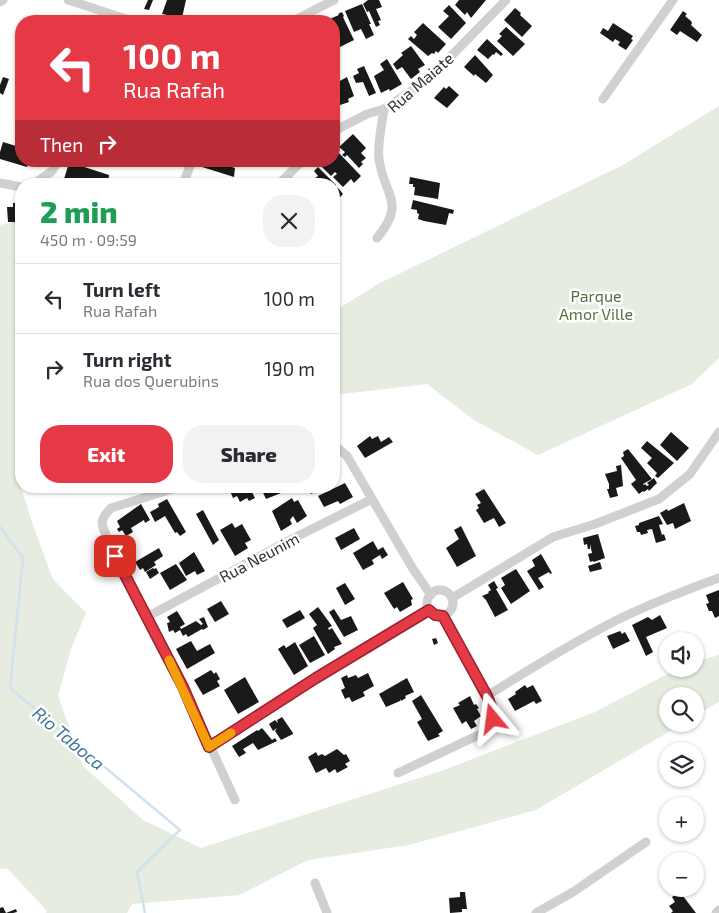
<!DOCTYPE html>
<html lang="en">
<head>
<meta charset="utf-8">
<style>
  body { margin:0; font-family:"Exo 2",sans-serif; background:#f2f2f3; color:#2b2b33; height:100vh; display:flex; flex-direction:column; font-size:19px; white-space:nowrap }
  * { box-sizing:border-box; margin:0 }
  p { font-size:16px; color:#7c7c81 }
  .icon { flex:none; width:28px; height:28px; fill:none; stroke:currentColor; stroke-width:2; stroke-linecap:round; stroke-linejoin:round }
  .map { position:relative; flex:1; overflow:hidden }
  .panel { position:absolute; left:15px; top:178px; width:325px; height:315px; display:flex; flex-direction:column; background:#fff; border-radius:20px; box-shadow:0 1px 4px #0004 }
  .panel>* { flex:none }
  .guide { position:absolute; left:15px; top:15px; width:325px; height:152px; border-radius:20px; box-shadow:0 1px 4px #0004; background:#e63946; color:#fff; overflow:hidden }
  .fabs { position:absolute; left:659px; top:632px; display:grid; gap:10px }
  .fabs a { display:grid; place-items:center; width:45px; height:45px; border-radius:50%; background:#fff; box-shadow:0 1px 4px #0004; font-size:25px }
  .pin { position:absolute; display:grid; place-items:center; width:42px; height:42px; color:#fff; margin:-21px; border-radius:10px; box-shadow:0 2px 8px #0006 }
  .me { position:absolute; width:55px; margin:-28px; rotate:344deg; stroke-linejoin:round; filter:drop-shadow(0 0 4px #0008) }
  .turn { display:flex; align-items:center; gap:18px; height:105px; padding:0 25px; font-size:22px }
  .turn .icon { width:65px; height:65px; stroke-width:2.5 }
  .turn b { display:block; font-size:35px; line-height:42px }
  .then { display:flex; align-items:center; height:48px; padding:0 25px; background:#0003; gap:10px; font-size:19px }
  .round { display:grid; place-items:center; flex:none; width:52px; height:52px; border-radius:20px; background:#f2f2f3 }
  .head { display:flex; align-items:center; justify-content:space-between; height:85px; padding:0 25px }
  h1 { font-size:30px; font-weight:800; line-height:38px; color:#1e9e55 }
  .button { display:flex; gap:10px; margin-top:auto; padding:10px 25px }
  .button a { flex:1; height:58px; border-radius:20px; background:#e63946; color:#fff; font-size:20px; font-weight:800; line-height:58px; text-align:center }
  .button a+a { background:#f2f2f3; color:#2b2b33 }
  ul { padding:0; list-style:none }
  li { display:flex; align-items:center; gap:15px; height:70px; padding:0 25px; border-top:1px solid #e1e1e2 }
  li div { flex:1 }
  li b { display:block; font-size:19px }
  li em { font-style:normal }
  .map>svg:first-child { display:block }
</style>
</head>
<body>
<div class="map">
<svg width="719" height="913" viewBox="0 0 719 913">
  <rect width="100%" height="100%" fill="#fff"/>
  <g fill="#e6ecdf">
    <path d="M719,106v252l-27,26 -154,71 -64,-35 -47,-36 -93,11v-84l46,-28 241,-117z"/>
    <path d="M21,220v260l-2,1 15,47 19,51 33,34 -15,36 -13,47 25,70 60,54 58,28 240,-77 154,-59 82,-43h18v-7l24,-7v47l-24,14v-20h-27v28h14l-146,86 -127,35 -101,15 -69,35 -107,9 -5,9h-81l1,-2 -40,-43 -7,1v-644z"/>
  </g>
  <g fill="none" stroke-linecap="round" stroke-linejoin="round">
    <path stroke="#cfe2ee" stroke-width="2.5" d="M0,527l23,31 -13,130 170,142 -43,42 8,41"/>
  </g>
  <g fill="#1a1a1a">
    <path d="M148,0h5l-4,10 -5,-1z"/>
    <path d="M167,0h19l-4,18 -20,-4z"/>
    <path d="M368,0h11l3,7 -6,2 5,11 -3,1 2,4 -4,2 -7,-16 -2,1 -4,-8z"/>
    <path d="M459,0h27l-15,18 -4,-6 -2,3 -10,-10z"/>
    <path d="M362,4l9,20h-2l5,11 -8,4 -5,-10 -7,3 -9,-21z"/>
    <path d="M449,5l17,18 -15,16 -13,-12 11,-11 -6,-5z"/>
    <path d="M515,8l6,5 -1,2 12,11 -10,11 -18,-17z"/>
    <path d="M683,11l4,3 -2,2 6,5 1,2 -1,2 11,10 -5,7 -17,-11 -3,4 -7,-5z"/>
    <path d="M342,12l2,4 -1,1 11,23 -14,7 -6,-14v-12h-6l-1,-1 12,-5 -1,-1z"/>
    <path d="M423,23l23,21 -8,9 -2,-2 -2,3 -2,-1 -4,3 -20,-17 3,-3 3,3 3,-4 -3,-3z"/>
    <path d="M613,23l20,13 -2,3 2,1 -7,10 -8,-5 2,-3 -5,-3 -2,3 -13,-9 3,-5 5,3z"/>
    <path d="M506,27l19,17 -12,12 -16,-15 5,-5 -3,-2z"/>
    <path d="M487,39l16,15 -2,2 -5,-4 -2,3 -1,-1 -5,5 -11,-9z"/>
    <path d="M411,46l14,19 -7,4 2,3 -9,7 -9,-12 -5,3 -4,-6 10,-9 -2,-2z"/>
    <path d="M475,55l18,20 -7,8 -11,-9 -1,2 -10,-9z"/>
    <path d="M387,59l15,25 -12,7 -1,-2 -8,4 -7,-17 10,-6 -4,-6z"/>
    <path d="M364,66l12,27 -7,3 -6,-14 -7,1 -3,-7 6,-3 -2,-4z"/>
    <path d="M3,77l6,2 -6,16 -3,-2v-8z"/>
    <path d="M347,77l7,19 -6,3 1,3 -9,3 -6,-15 6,-3 -2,-5z"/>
    <path d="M449,86l10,9 -12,13 -13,-10 10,-11 2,2z"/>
    <path d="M334,102l5,10 -5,4z"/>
    <path d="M353,134l13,14 -5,5 5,5 -5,4 2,2 -4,4 -12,-13 -2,2 -3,-2 3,-3 -6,-5z"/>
    <path d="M3,142l13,4 -1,3 6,2v10h8l-2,6 -27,-8v-7z"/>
    <path d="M339,153l22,23 -7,7 -3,-4 -8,8 -10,-10 4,-3 -2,-2 -4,4 -10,-10 5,-5h8v-3z"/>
    <path d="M204,161h28l-3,5 6,2 -1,9 -32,-10z"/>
    <path d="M72,163l37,12 -1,9h-18l-8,-3 -1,2 -17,-4 4,-13 3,1z"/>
    <path d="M318,167l18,18 -1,1 4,3 4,5 -6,6 -3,-3v-13h-18l2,-3 -3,-3 3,-2 -4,-5z"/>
    <path d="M410,177l30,6 -2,16 -24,-4 1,-8h-2v-3h-4z"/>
    <path d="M413,200l41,10 -1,4 -4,-1 -3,12 -22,-4 -6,-2 1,-5 -2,-1v-3l-6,-1z"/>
    <path d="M13,203h8v19h-13l-1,-15h6z"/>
    <path d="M671,432l18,16 -12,13 -17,-16z"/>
    <path d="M370,436l2,3 6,-3 3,6 8,-5 4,5 -28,16 -8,-12z"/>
    <path d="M647,441l27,22 -16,15 -3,-2 2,-3 -10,-10 5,-5 -11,-10z"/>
    <path d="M628,449l24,30 -9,5 1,1 1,-1 2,2 2,-1 -2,-2 7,-5 3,5 -8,8 -1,-2 -4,3 -1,-1 -4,3 -8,-10 5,-4 -15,-22 3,-2 -1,-4z"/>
    <path d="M621,465l2,21 -7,2 2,8 -8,2 -3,-9h2v-5l-4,-10 12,-3 -1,-5z"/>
    <path d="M345,483l8,14 -13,7 -2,-3 -14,6 -6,-11z"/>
    <path d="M233,486h16l6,12 -6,3 -2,-3 -7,4 -3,-6 -4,2 -3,-7 4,-2z"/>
    <path d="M260,486h17l4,7 -15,6z"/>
    <path d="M307,486h20l-16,8z"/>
    <path d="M484,489l22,34 -7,4 -5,-9 -10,5 -8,-13 3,-2 -2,-3 4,-2 -6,-9z"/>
    <path d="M292,498l2,4 4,-2 9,16 -10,7 -4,-7 -3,4 2,4 -11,7 -9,-20z"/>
    <path d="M167,499l19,33 -6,4 -3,-4 -2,1 -10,-17 -10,6 -5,-10 9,-5 -1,-3z"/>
    <path d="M684,503l7,18 -16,8 -2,-6 -6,2 -7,-12 7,-4 1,2z"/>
    <path d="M141,504l9,16 -5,3 -1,-3 -13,8 2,4 -7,4 -4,-6 -3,2 -2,-3 3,-2 -3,-6z"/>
    <path d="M203,510l16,30 -6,5 -17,-31z"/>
    <path d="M659,516l4,8 -4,1 3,10 2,-1 2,6 -10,3 -4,-14 -5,1 1,3 -7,2 -1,-3h-3l-2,-6 4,-1v-2z"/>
    <path d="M232,523l3,5 7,-4 9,16 -6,3 3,5 -13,8 -15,-26z"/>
    <path d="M461,526l15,30 -19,11 -11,-19 13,-9 -5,-9z"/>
    <path d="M354,528l6,11 -19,11 -6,-12z"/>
    <path d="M598,534l7,24 -11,4 -1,-1 -3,1 -2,-8 4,-1 -2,-9v5h-2l-1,-5 -3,1 -1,-7z"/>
    <path d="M373,541l5,9 5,-3 5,8 -6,4 -2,-4 -8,5 2,4 -11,6 -10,-17z"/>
    <path d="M159,548l4,8 -9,6 2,3 -11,7 -2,-4 -3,2 -5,-8z"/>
    <path d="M194,552l11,19 -8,4 -2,-4 -9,5 -7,-13z"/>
    <path d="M541,554l11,19 -2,1 -1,-2 -11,6 6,9 -5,3 -12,-19 8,-5 -3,-6z"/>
    <path d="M600,562l2,7 -12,3 -2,-6z"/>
    <path d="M176,564l11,16 -17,10 -10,-17z"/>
    <path d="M153,568l1,1 2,-1 3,5 -9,6 -4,-7z"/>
    <path d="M516,569l14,22 -19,13 -10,-16 4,-3 -4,-7z"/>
    <path d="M494,581l4,7 -2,1 12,21 -13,7 -9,-17 -4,-4 7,-3 -1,-1 3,-2 -3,-5z"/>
    <path d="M403,582l10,17 -2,1 1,5 -12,7 -3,-5 -3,2 -10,-16z"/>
    <path d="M345,583l10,16 -10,6 -9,-17z"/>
    <path d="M719,590v26l-4,2 -3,-7h-3l-3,-7 3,-1 -3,-8z"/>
    <path d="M221,601l8,13 -14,8 -8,-13z"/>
    <path d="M318,607l14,19 -4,2 1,2 3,-2 10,16 -8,3 1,2 -7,5 -15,-26 4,-3 -8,-11z"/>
    <path d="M334,609l7,11 10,-4 7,14 -14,7 -15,-25z"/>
    <path d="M300,610l5,8 -18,10 -5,-8z"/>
    <path d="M177,611l8,13 -5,3 1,2 15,-8 5,4 2,-1 -4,-5 5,-2 4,10 -5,3 -1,-1 -14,8 -2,-3 -3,2 -3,-6 -5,3 -2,-3 -4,2 -2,-9 3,-1 -3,-5z"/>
    <path d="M660,615l7,13 -21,9 7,15 -7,4 -14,-31 16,-8 4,3z"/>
    <path d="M620,631l2,3 3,-2 5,9 -17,8 -6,-13z"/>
    <path d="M314,636l11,19 -15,8 -11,-18z"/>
    <path d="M436,638l2,5 -4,2 -2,-6z"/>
    <path d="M191,641l6,10 13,-7 5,9 -28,16 -11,-20z"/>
    <path d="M295,642l13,24 -14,9 -16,-26 6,-4 2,3z"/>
    <path d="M211,670l3,4 2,-2 4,7 -3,2 3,5 -17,9 -9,-15z"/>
    <path d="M368,673l6,13 -11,6 2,4 -13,6 -3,-5 -4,2 -4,-9 4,-2 -4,-10 6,-3 1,3 8,-3 2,3z"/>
    <path d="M245,677l14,25 -21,12 -14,-24z"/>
    <path d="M407,678l7,14 -9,4 1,2 -5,3 -1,-2v2l-14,6 -7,-13z"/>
    <path d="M525,685l2,3 6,-3 9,16 -6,3 -2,-3 -19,10 -7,-12 8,-5 -1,-2z"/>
    <path d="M421,695l22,36 -5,3 2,2 -12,5 -11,-19 5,-3 -10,-18z"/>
    <path d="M470,696l4,9 2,-1 3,4 -2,1 4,7 -7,5 3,5 -6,3 -5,-8 -4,3 -9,-16 7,-3 -2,-2z"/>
    <path d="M282,717l11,16v1l-12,6 -6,-9 2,-3 -4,3 -4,-7 6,-4 3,3 -1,-3z"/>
    <path d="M262,728l10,12 3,-2 2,3 -19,9 -5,-7 -10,6 3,4 -7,4 -7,-11 25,-16 1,1z"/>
    <path d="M337,749l7,6 2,-1 4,7 -5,3 3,3 -11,6 -2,-4 -6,4 -3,-5 -10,5 -8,-16 8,-5 2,4 4,-2 3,2z"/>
    <path d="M460,892h5l2,17h-5v3l-12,1 -1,-15 11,-1z"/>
    <path d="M680,892l16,21h-25l2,-2 -4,-5 6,-4 -3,-5z"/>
    <path d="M3,907l3,6 10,-4 1,3 -4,1h-13v-5z"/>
  </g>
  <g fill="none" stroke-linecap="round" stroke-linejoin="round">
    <g stroke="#d0d0d0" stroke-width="9">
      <path d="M68,0l64,21"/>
      <path d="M0,2l3,-2"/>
      <path d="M293,21l41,-21"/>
      <path d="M603,99l70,-99"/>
      <path d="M334,131l33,-17 17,-5 35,-23 32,-30 55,-56"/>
      <path d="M0,183l21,4"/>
      <path d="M34,184l18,-13 6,-10"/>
      <path d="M183,184l9,-23"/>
      <path d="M279,184l23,-23"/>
      <path d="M377,238c30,-37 7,-41 2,-79 -2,-15 3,-34 5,-50"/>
      <path d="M334,445l13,11 66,113 18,26"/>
      <path d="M182,486l-71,22 -6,7 -3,6 1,7 12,28 68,131 52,113"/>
      <circle cx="440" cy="603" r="13"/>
      <path d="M452,598l101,-61 42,-13 64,-25 31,-25 29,-42"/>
      <path d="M147,617l143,-77 82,-41"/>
      <path d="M487,696c41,-26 82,-51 126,-74 34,-17 70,-31 106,-44"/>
      <path d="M209,747l107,-69 113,-68"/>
      <path d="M398,773l89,-42 6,-12v-8l-50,-95"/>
      <path d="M315,883l12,30"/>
      <path d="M536,913l37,-21 73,-50"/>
      <path d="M716,913l3,-3"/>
    </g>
  </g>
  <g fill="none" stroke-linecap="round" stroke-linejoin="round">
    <g stroke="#96252e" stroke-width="12">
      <path id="route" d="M115,556l68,131 26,60 107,-69 113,-68 6,5 8,1 44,80 6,15v8"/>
    </g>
    <use href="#route" stroke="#e63946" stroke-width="9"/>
    <path stroke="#f59e0b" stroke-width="9" d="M169,660l40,87 22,-14"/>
  </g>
  <g text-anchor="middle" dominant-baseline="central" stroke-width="5" stroke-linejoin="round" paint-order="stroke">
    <g font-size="16" fill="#333" stroke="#fff">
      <text transform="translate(420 82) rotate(-41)">Rua Maiate</text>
      <text transform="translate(259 557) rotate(-28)">Rua Neunim</text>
    </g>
    <g font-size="16" fill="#56703f" stroke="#fff">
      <text x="596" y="295">Parque<tspan x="596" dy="18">Amor Ville</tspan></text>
    </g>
    <g font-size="18" font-style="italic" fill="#3f7597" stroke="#fff">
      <text transform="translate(69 738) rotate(40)">Rio Taboca</text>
    </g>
  </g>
</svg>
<div class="fabs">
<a><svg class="icon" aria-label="sound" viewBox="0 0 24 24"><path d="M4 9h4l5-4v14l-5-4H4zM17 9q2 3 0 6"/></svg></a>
<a><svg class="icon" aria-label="search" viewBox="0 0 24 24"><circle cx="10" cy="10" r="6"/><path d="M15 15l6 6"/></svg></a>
<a><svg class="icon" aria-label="layers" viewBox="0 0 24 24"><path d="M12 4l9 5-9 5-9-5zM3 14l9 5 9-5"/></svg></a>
<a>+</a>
<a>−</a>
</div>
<div class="pin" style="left:115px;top:556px;background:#d93025"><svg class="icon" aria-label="arrive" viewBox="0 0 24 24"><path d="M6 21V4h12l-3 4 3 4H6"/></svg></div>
<svg class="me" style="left:493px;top:719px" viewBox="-20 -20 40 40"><path d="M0-17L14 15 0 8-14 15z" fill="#e63946" stroke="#fff" stroke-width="4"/></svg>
<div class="guide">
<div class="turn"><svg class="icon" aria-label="left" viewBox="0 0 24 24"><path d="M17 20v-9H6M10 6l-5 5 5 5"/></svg><div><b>100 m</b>Rua Rafah</div></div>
<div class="then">Then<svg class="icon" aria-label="right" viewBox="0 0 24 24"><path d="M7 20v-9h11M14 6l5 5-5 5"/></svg></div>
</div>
<section class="panel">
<div class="head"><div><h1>2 min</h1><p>450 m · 09:59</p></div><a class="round"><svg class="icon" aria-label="close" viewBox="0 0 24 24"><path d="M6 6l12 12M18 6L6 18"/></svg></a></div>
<ul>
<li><svg class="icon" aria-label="left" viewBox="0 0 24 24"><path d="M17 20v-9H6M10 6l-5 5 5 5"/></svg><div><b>Turn left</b><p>Rua Rafah</p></div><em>100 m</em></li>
<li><svg class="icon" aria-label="right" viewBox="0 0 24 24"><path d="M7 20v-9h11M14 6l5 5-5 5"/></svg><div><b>Turn right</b><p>Rua dos Querubins</p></div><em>190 m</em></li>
</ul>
<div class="button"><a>Exit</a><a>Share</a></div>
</section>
</div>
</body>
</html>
